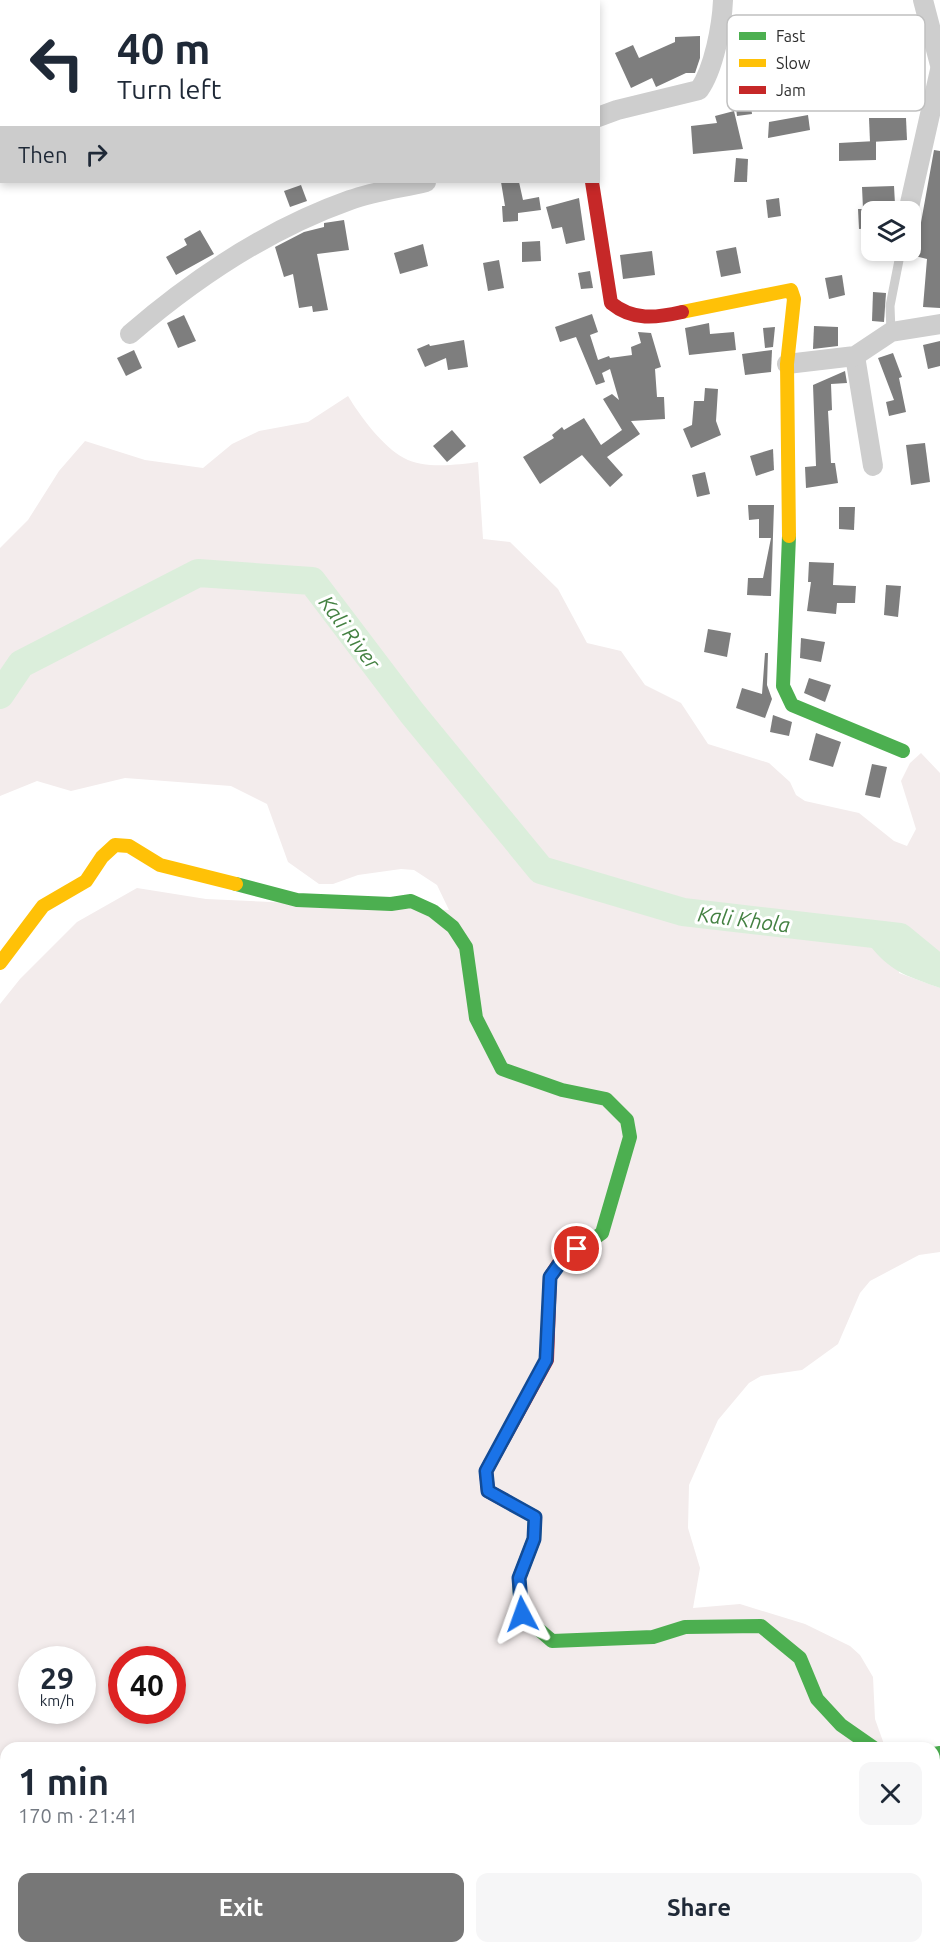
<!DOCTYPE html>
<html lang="en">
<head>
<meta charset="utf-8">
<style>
  body { margin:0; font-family:Ubuntu,sans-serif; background:#f6f6f7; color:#1f2937; height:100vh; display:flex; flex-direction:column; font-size:22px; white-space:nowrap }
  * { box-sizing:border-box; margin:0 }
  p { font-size:20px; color:#747a83 }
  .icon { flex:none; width:33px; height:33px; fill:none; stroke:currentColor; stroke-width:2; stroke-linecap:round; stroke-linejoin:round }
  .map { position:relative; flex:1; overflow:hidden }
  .drawer { position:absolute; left:0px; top:1742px; width:940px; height:212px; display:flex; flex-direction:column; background:#fff; border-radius:18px 18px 0 0; box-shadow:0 3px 9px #0003 }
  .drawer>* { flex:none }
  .guide { position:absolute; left:0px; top:0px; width:600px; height:183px; box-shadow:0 3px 9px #0003; background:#fff; color:#1f2937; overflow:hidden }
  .tools { position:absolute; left:861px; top:201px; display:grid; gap:12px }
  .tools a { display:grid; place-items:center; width:60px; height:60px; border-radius:12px; background:#fff; box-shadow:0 3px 9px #0003; font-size:30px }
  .speed { position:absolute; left:18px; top:1646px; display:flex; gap:12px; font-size:30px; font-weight:700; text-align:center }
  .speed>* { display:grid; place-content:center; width:78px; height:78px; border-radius:50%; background:#fff; box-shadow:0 3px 9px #0003; line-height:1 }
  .speed small { font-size:15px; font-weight:400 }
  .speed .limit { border:9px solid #d22; background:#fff; color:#111 }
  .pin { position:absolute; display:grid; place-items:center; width:51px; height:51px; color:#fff; margin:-26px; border:3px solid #fff; border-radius:50%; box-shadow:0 2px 6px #0007 }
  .me { position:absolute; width:66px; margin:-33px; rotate:356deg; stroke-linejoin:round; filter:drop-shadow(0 0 4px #0008) }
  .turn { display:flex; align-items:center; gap:21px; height:126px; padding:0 18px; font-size:27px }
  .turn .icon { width:78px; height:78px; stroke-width:2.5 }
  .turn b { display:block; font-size:42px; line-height:51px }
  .then { display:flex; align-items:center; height:57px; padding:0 18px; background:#0003; gap:12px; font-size:22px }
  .round { display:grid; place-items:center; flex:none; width:63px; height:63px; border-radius:12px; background:#f6f6f7 }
  .head { display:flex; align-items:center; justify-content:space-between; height:102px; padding:0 18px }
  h1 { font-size:36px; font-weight:600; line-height:45px }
  .button { display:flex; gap:12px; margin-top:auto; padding:12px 18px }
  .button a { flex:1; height:69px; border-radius:12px; background:#777; color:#fff; font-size:24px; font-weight:600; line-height:69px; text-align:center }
  .button a+a { background:#f6f6f7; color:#1f2937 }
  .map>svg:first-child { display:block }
</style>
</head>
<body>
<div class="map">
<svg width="940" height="1952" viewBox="0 0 940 1952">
  <rect width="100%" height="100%" fill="#fff"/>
  <path fill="#f3ecec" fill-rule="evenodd" d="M348,396c12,20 35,51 56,62 20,11 52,7 74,4l5,77 27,3 48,47 29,54 34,8 24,34 36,18 27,41 61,19 21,19 6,13 9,6 54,12 35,28 13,5 9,-17 -15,-48 9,-18 11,-10 19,20v185l-44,-29 3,44 41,15v264l-21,3 -49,26 -10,12 -22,51 -36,26 -41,6 -12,7 -31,37 -29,65 -1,43 12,40 -7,40 47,-4 65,20 45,22 10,9 13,22 2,42 10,28 -879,1v199h928l1,-179 5,1v183h-940v-948l20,-25 57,-57 60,-34 69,11 243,11 -12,-25 -23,-15 -13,-1 -43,6 -25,9h-14l-31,-22 -21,-58 -36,-18 -106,-8 -54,13 -34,-10 -37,15v-248l28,-28 31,-49 26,-30 60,19 58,8 29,-24 27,-13 49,-9zM32,1659h50v51h-50zM122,1659h50v51h-50z"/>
  <path fill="#dbeedb" d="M877,925l19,4 44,29v30c-30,-11 -48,-15 -69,-41z"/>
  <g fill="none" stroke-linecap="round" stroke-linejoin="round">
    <path stroke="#dbeedb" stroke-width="28" d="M0,695l21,-31 177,-91 114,8 100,132 129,157 142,42 217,25 40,33"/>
  </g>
  <g fill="#7e7e7e">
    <path d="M700,36v22l-5,15h-9l-30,14 -4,-9 -21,10 -16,-35 18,-8 6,13 36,-16v-5z"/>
    <path d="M749,88l3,26 -15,2 -3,-26z"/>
    <path d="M734,111l9,38 -50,5 -2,-28 26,-3 -2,-7z"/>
    <path d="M808,115l2,15 -42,8 1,-16z"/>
    <path d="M869,118h37l1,22 -37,2z"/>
    <path d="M876,141v19l-37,1v-18z"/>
    <path d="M934,150l6,1v157l-17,-1 4,-48 -12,-3z"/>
    <path d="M736,158l12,1 -1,23h-13z"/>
    <path d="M501,182h18l4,18 16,-3 2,13 -23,3v8l-15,1 -1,-16h3z"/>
    <path d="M301,185l6,16 -17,6 -6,-16z"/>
    <path d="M894,186l1,18h-7l1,8h-17v16l-13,1 -1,-20h5l-1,-22z"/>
    <path d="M579,198l6,42 -19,4 -4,-17 -10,2 -6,-22z"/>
    <path d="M779,198l2,18 -13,2 -2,-18z"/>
    <path d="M344,220l5,30 -32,4 11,56 -15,2 -1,-6 -13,2 -6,-34 -9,3 -9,-30 29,-15 20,-5v-4z"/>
    <path d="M200,230l14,24 -38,21 -10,-18 21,-12 -3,-6z"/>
    <path d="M540,241l1,20 -19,1v-20z"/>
    <path d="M423,244l5,22 -28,8 -6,-21z"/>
    <path d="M736,247l5,26 -20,4 -5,-26z"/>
    <path d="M652,251l3,24 -32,4 -3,-24z"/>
    <path d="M499,260l5,28 -16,3 -5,-28z"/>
    <path d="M590,271l3,17 -12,1 -3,-16z"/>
    <path d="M842,275l3,20 -16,4 -4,-21z"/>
    <path d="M873,292l13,1 -2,29 -12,-1z"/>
    <path d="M592,314l6,18 -8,3 8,25 11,-4 1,2 22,-3 -1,-8 10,-4 -3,-11 13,1 10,34 -6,2 2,28h7l1,22 -34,2 9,13 -33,23 16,18 -13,12 -28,-32 -42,29 -17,-27 31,-19 -2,-3 10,-8 2,3 20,-12 17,27 21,-15 -19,-31 9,-5 7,6 -9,-31 -8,4 3,9 -9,3 -20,-48 -16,5 -5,-15z"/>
    <path d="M184,315l12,26 -18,7 -11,-25z"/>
    <path d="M709,323l1,11 24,-2 2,18 -47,5 -4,-27z"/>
    <path d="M814,326l24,1v19l-25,3z"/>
    <path d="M775,327l-2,20 -8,1 -2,-20z"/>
    <path d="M464,340l4,27 -20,3 -2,-12 -21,9 -8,-18 12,-5 1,2z"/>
    <path d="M940,341v25l-12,3 -5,-24z"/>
    <path d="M134,350l8,18 -16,8 -9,-18z"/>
    <path d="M772,350l-1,22 -26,3 -3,-21z"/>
    <path d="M893,353l9,24 -3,1 7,34 -17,4 -3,-14 8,-2 -16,-42z"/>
    <path d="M845,371l2,12 -16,1 1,26 -4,1 3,52h4l3,20 -32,5 -1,-21 11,-1 -3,-81z"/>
    <path d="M705,388l13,1 -2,32 5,14 -30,13 -8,-19 9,-4 2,-24h10z"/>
    <path d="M452,430l14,16 -19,16 -14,-16z"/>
    <path d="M925,443l5,39 -19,3 -5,-40z"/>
    <path d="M773,449l1,21 -18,6 -6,-20z"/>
    <path d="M705,472l5,22 -13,3 -5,-22z"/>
    <path d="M748,505h26l-3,91 -24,-1 1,-17h15l8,-40h-12v-19l-10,1z"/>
    <path d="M839,507h16l-1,23 -15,-1z"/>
    <path d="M809,562l25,1 -1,22 23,1 -1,17h-18l-1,11 -29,-3 4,-29h-3z"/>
    <path d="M886,585l15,1 -3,31 -14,-2z"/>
    <path d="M708,629l23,4 -4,24 -23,-5z"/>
    <path d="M801,638l24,4 -4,20 -21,-4z"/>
    <path d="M765,653h3l-1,32 5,14 -7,19 -29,-10 6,-20 20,6z"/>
    <path d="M809,678l22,7 -6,17 -21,-9z"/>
    <path d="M773,715l19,7 -3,14 -19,-4z"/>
    <path d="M816,733l25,9 -8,25 -24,-7z"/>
    <path d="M872,764l15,3 -7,31 -15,-3z"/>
  </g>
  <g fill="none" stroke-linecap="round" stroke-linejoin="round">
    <path stroke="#cecece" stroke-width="9" d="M891,332l-1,-26 11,-56"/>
    <g stroke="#cecece" stroke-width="20">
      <path d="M923,0l17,65"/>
      <path d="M184,2l5,-2"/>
      <path d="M0,49l2,-1"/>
      <path d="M598,117l19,-7 82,-20c15,-21 23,-65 24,-90"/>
      <path d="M908,212l32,-142"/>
      <path d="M130,334c65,-56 138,-105 220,-134 25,-9 51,-12 76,-18"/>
      <path d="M855,356l18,110"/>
      <path d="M787,364l68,-8 36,-24 49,-8"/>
    </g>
    <g stroke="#4caf50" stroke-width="14">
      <path d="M789,536l-6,150 9,19 111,46"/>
      <path d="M236,884l61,16 94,4 20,-3 22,10 20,16 13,20 10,71 26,51 60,21 44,9 21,21 3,17 -28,96 -13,9"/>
      <path d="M508,1502l27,15 -1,22 -15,39 2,36 31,27 101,-4 32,-10 76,-1 39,32 17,41 24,26 33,23"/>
      <path d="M934,1754l6,-1"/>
    </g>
    <g stroke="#ffc107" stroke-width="14">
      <path d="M682,312l109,-22 3,9 -7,65 2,172"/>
      <path d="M0,963l43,-57 43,-25 16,-24 13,-12 14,1 31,19 76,19"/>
    </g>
    <g stroke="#c62828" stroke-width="14">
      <path d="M592,182l19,121c22,18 45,15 71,9"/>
      <path d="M508,1502l-20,-11 -2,-20 61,-111 3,-83 9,-14 30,-21"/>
    </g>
  </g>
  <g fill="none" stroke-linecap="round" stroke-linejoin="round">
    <g stroke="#114b97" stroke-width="15">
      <path id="route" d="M522,1614l-3,-36 15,-39 1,-22 -47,-26 -2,-20 60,-111 4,-83 10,-14 17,-14"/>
    </g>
    <use href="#route" stroke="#1a73e8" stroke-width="10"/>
  </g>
  <g text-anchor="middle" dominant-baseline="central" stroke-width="6" stroke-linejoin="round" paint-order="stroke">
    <g font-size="21" font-style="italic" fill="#448142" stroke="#fff">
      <text transform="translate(350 632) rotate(53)">Kali River</text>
      <text transform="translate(744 919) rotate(7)">Kali Khola</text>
    </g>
  </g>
  <rect x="727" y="15" width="198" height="96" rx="9" fill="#fff" stroke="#c0c0c0" stroke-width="1.5"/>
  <rect x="739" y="32" width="27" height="8" fill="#4caf50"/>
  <rect x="739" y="59" width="27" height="8" fill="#ffc107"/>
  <rect x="739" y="86" width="27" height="8" fill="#c62828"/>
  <g font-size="16" fill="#2e2e2e">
    <text x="776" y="42">Fast</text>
    <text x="776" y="69">Slow</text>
    <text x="776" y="96">Jam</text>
  </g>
</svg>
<div class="tools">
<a><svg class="icon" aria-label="layers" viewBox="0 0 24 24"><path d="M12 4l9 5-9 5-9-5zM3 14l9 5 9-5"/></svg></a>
</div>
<div class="speed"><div>29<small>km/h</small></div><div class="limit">40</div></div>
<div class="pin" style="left:577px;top:1249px;background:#d93025"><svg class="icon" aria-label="arrive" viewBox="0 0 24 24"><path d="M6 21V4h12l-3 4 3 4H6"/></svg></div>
<svg class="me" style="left:522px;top:1614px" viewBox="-20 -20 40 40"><path d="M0-17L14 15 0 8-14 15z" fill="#1a73e8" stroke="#fff" stroke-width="4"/></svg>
<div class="guide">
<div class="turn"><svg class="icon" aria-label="left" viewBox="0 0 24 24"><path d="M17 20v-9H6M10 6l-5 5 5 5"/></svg><div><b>40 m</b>Turn left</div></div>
<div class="then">Then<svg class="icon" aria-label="right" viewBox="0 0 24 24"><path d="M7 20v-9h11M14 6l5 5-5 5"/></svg></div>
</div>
<section class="drawer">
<div class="head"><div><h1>1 min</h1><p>170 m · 21:41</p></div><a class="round"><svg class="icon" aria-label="close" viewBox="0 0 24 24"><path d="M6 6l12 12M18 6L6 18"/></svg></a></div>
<div class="button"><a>Exit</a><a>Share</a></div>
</section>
</div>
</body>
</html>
